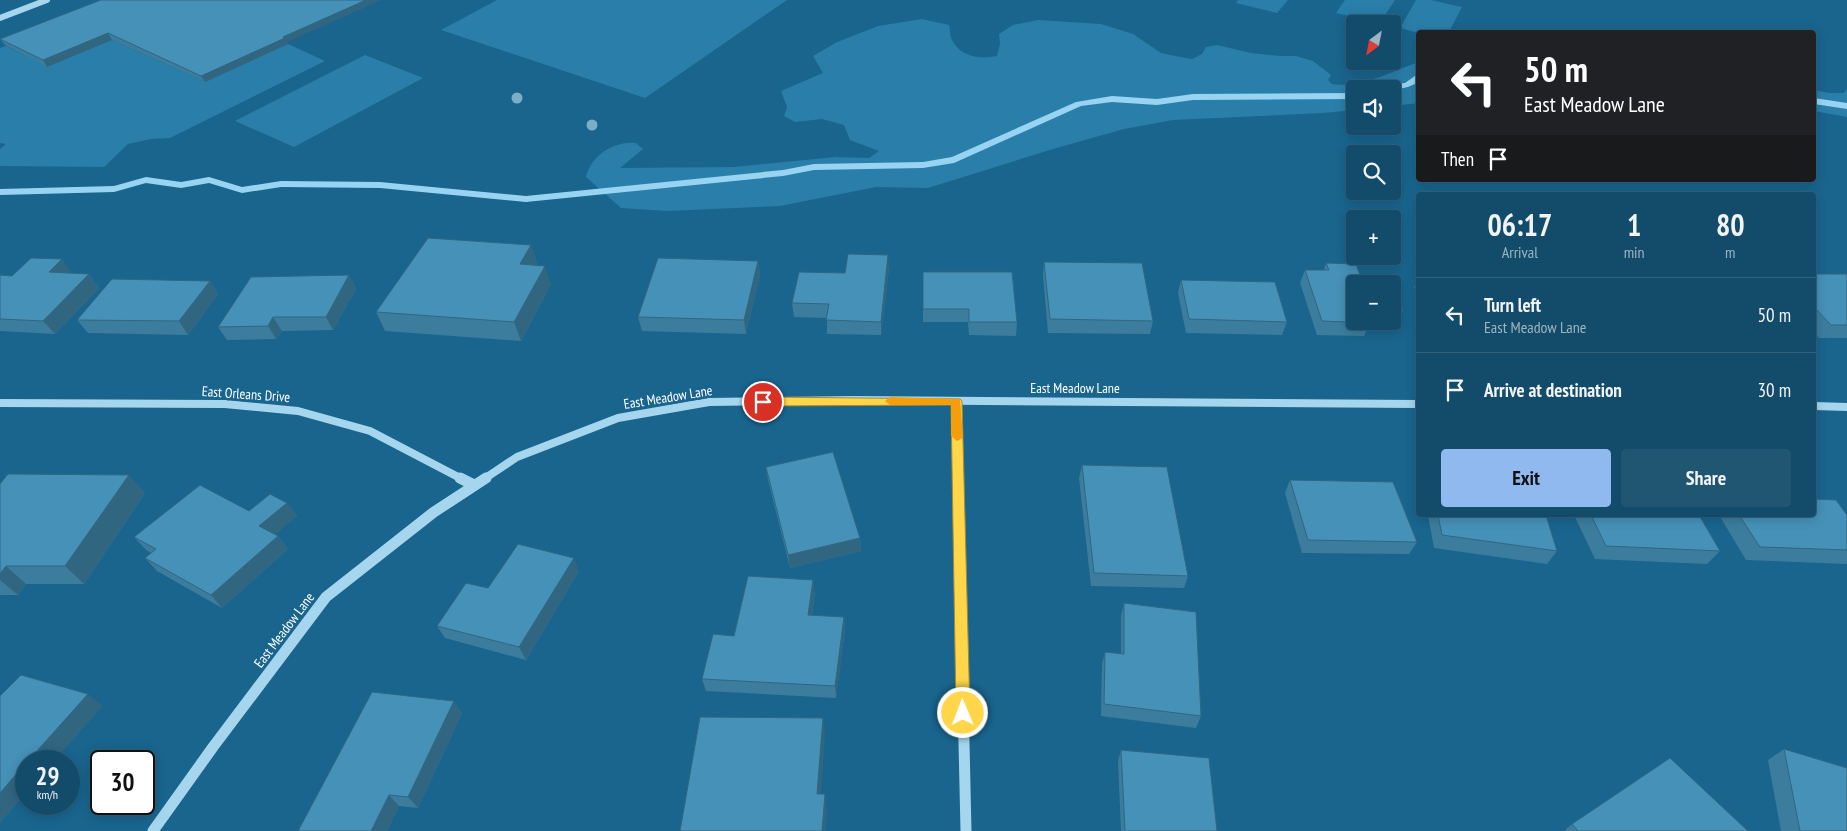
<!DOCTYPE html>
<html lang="en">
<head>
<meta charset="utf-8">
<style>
  body { margin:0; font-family:"PT Sans Narrow",sans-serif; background:#205672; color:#f1f3f6; height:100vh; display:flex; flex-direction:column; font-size:19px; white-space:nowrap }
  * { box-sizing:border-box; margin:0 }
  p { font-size:16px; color:#9db4c1 }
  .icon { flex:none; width:28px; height:28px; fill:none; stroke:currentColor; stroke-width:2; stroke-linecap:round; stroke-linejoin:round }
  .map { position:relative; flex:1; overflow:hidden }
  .drawer { position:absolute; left:1416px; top:192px; width:400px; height:325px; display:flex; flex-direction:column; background:#134c6a; border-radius:5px; box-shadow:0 2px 12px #0003,0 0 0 1px #32637e }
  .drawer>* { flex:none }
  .top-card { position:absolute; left:1416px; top:30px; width:400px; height:152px; border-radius:5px; box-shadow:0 2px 12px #0003,0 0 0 1px #32637e; background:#202124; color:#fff; overflow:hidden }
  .needle { width:32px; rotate:212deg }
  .fabs { position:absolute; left:1346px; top:15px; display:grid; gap:10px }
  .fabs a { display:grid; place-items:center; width:55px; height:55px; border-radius:5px; background:#134c6a; box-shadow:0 2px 12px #0003,0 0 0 1px #32637e; font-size:25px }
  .speed { position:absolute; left:15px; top:750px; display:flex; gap:10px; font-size:25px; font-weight:700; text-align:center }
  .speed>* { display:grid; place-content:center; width:65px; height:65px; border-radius:50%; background:#134c6a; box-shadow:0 2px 12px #0003,0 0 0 1px #32637e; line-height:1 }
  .speed small { font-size:12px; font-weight:400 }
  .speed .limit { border:2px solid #111; border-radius:8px; background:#fff; color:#111 }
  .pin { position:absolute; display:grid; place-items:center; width:42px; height:42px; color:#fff; margin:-21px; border:2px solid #fff; border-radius:50%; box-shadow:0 1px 5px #0007 }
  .me { position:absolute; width:55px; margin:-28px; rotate:359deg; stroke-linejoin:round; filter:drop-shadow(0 0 4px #0008) }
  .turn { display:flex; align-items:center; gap:18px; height:105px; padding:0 25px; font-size:22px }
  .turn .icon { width:65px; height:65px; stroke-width:2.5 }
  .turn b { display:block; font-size:35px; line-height:42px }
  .then { display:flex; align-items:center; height:48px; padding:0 25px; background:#0003; gap:10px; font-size:19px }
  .eta { display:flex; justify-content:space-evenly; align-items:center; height:85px; text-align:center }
  .eta b { font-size:30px; font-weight:700; line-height:35px }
  .action { display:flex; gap:10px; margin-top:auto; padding:10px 25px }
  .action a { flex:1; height:58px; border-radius:5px; background:#90b9f0; color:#111; font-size:20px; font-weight:700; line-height:58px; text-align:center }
  .action a+a { background:#205672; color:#f1f3f6 }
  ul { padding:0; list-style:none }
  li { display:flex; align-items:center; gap:15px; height:75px; padding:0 25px; border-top:1px solid #32637e }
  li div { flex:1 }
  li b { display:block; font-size:19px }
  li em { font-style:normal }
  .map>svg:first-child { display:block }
</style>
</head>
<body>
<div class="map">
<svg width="1847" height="831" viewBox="0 0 1847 831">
  <rect width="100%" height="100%" fill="#19658e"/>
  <g fill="#297faa">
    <path d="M497,0h290l-142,98 -204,-68z"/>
    <path d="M1238,0h50l-11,13 -41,-10z"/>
    <path d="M1345,0h50l-15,23 -44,-10z"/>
    <path d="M1416,0h15l31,7 -13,25 -30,1 -19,-5z"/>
    <path d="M922,19l27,6c1,4 1,11 3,15 9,18 29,19 45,16l3,-12 -1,-10 14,-9 25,-5 63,4 32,10 28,19 19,4 12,2 10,-5 4,-7 11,-2 34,8 29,3h16l17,5 18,14 -3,5 4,4c29,5 60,-13 87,-22v41l-26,3 -1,-17h-37v21l-32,3 -150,7 -49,9 -71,20 -125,39 -52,-1 -96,19 -113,5 -46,-3 -35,-31c5,-22 28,-36 50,-34l7,6 -23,19 114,-1 102,-10 33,1 10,-7 -29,-11 -6,-15 -22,-6 -27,3 -11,-6 3,-9 -6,-16 42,-18 -10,-17 24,-14 41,-16z"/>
    <path d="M112,40l93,42 83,-38 37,17 -155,77 -19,1 -23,5 -24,23 -104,-1v-17l6,-5 -6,-1v-95l6,-2 41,20z"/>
    <path d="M365,55l58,23 -129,69 -59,-26z"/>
    <path d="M1847,88v29l-33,-6v-21l15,3h15z"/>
  </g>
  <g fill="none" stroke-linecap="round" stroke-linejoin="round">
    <g fill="#98d4f1" fill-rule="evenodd">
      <path d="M1419,73v8c-14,11 -30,8 -47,8l4,-3 29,-3z"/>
      <path d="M1355,93v6l-162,1 -36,5 -45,-3 -31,4 -127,57 -31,5 -109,2 -31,6 -257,26 -146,-14 -99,-1 -39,6 -33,-10 -28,5 -35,-5 -32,9 -114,3v-6l114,-3 32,-9 35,5 28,-5 33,10 39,-6 99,1 146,14 257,-26 31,-6 109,-2 29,-5 124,-55 36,-6 45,3 36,-5z"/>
      <path d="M1814,98l33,5v6l-33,-5z"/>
    </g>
    <path stroke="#a6d6ee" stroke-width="6" d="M0,18l47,-18"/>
    <g stroke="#a6d6ee" stroke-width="8">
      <path d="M956,401l2,78"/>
      <path d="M0,403l225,1 73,7 72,20 92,48"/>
      <path d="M1814,406l33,1"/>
      <path d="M484,479l33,-22 101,-39 91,-16 144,-2 566,4"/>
    </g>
    <g stroke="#a6d6ee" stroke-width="11">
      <path d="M460,478l14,7"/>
      <path d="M958,478l8,353"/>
      <path d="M153,831l60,-84 113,-150 108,-85 52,-34"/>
    </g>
  </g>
  <g fill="#7bafc9">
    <circle cx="517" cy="98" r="5.5"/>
    <circle cx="592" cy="125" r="5.5"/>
  </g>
  <g fill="#3c7d9e">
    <path d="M101,0l186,42 1,2 -83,38 -93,-42 -65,27 -42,-22 -5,-6z"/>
    <path d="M758,261l2,14 -14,59 -104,-3 -4,-14z"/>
    <path d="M1044,262l109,59 -3,13 -102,-1 -5,-58z"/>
    <path d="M1326,263l29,21v37h37v-37l11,26 -6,13h-27l-6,13 -47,-1 -17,-52 5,-13h19z"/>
    <path d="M538,264l-1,1 14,19 -30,57 -136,-10 -9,-19z"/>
    <path d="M889,268l-8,67 -54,-1v-16l-33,-1 -2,-14 53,-30z"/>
    <path d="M923,272l94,50 -1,14 -47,-1 -1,-13h-45z"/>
    <path d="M72,273v1h17l10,14 -44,46 -55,-3v-56l12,1z"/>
    <path d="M1814,274h33v64h-28l-5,-6z"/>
    <path d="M349,275l7,14 -23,41 -51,1 -6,8 -49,1 -9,-13z"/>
    <path d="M1419,278v20l-5,-11z"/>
    <path d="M1181,280l106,42 -5,13 -96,-2 -8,-40z"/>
    <path d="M210,281l8,13 -30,41 -100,-2 -11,-13z"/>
    <path d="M1082,465l106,111 -4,12 -93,-2 -12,-108z"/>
    <path d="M766,467l94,71 1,13 -71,17 -22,-88z"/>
    <path d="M1290,480l127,62 -8,12 -107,-1 -17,-60z"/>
    <path d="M0,484l145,9 -61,91h-58l-8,11h-18z"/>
    <path d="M287,503l10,13 -22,18 3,2 10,13 -66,59 -65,-37 -12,-13 6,-5 -5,-3 -12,-13z"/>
    <path d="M1428,515h118l11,36 -10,13 -113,-16z"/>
    <path d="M1574,515h125l21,36 -13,13 -112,-5z"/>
    <path d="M1719,515h128v49l-101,-4z"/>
    <path d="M579,571l-53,89 -81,-22 -8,-12 51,-38z"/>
    <path d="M815,592l-3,23 32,2 1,12 -9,69 -130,-7 -4,-12 32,-43z"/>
    <path d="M1124,603l77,113 -5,12 -95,-12 1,-52 3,-12 16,2v-38z"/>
    <path d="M462,713l-44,95 -19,-2 -12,25h-89z"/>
    <path d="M1784,749l63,82h-66l-13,-71z"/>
    <path d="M1121,750l96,81h-96l-3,-70z"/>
    <path d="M1572,824l176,7h-184z"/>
  </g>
  <g fill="#316681">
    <path d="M366,0h16l-95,42 1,2 -83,38 -4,-6 82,-39z"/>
    <path d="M108,33l4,7 -65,27 -4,-7z"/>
    <path d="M531,245l7,19 -11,19 -7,-19z"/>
    <path d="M888,255l1,13 -8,67v-13z"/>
    <path d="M62,259l10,14 -13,13 -10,-14z"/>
    <path d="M758,261l2,14 -14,59 -2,-14z"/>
    <path d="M545,266l6,18 -30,57 -7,-19z"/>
    <path d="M89,274l10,14 -44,46 -12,-13z"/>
    <path d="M349,275l7,14 -23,41 -7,-13z"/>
    <path d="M210,281l8,13 -30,41 -9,-14z"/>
    <path d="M273,317l9,14 -6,8 -8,-13z"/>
    <path d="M129,475l16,18 -61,91 -19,-18z"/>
    <path d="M287,503l10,13 -27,23 -11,-13z"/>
    <path d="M278,536l10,13 -66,59 -11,-13z"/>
    <path d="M860,538l1,13 -71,17 -2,-13z"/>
    <path d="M574,558l5,13 -53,89 -7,-13z"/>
    <path d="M6,566l20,18 -8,11 -18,-15v-6z"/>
    <path d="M813,580l2,12 -5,35 -2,-12z"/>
    <path d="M844,617l1,12 -9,69 -1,-12z"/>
    <path d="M88,694l15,12 -49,55h-26z"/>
    <path d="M454,701l8,12 -44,95 -10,-11z"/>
    <path d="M823,718l2,16 -5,75 -3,-15z"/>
    <path d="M26,763v30l-26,30v-30z"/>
    <path d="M825,794l2,15 -1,22h-4z"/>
    <path d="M389,795l10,11 -12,25h-16z"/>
  </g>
  <g fill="#4691b8" stroke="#316681">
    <path d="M101,0h265l-83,37 2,1 -84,38 -93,-43 -65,27 -43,-21z"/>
    <path d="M428,238l103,7 -11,19 25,2 -31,56 -138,-10z"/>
    <path d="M848,254l40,1 -7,67 -55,-2 3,-16 -37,-1 7,-31 46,1z"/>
    <path d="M31,258l31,1 -13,13 40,2 -46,47 -43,-2v-44l12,1z"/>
    <path d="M658,258l100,3 -14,59 -106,-3z"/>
    <path d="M1044,262l98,1 11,58 -103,-2z"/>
    <path d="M1326,263l30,1 4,11h29l3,9h-37v37h14l1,2 -48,-2 -17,-51h24z"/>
    <path d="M923,272h89l5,50h-48v-13h-46z"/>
    <path d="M1814,274h33v51h-16l-17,-18z"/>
    <path d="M349,275l-23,42h-53l-5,9 -50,1 33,-50z"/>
    <path d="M112,279l98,2 -31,40 -102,-1z"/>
    <path d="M1181,280l94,2 12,40 -98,-3z"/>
    <path d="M1392,284l11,26h-11z"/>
    <path d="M833,452l27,86 -72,17 -22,-88z"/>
    <path d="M1082,465l85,2 21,109 -94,-3z"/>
    <path d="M8,474l121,1 -64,91h-59l-6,8v-90z"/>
    <path d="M1290,480l103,2 24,60 -109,-2z"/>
    <path d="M200,485l49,26 21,-17 17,9 -28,23 19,10 -67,59 -66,-37 11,-9 -22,-12z"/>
    <path d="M1814,499l22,1 11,15v35l-87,-3 -21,-32h75z"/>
    <path d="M1438,515h108l11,36 -115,-16z"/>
    <path d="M1591,515h108l21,36 -114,-5z"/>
    <path d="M518,544l56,14 -55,89 -82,-21 29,-43 22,5z"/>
    <path d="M748,576l65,4 -5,35 36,2 -9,69 -133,-7 11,-45 21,2z"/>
    <path d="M1124,603l72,9 5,104 -97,-12 1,-52 19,2z"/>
    <path d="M21,675l67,19 -60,67h-2v2l-26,30v-97z"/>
    <path d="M372,692l82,9 -46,96 -19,-2 -18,36h-73z"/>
    <path d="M700,717l123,1 -6,76h8l-3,37h-142z"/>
    <path d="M1784,749l63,19v63h-47z"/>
    <path d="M1121,750l88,8 8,73h-92z"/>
    <path d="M1670,758l78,73h-170l-6,-7z"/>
  </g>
  <path fill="#ffd54a" stroke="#a68a30" d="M763,397l197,2 2,2 8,312 -2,4 -5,2 -5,-2 -2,-4 -5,-308 -188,1 -6,-4z"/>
  <path fill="#f59e0b" d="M890,397l70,2 3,37 -2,3 -4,2 -6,-5v-31h-61l-5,-4z"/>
  <g text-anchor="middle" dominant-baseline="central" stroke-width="5" stroke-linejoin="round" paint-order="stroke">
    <g font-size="14" fill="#fff" stroke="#19658e">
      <text x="1075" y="388">East Meadow Lane</text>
      <text transform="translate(246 394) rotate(4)">East Orleans Drive</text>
      <text transform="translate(668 397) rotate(-9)">East Meadow Lane</text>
      <text transform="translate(284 630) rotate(-53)">East Meadow Lane</text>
    </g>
  </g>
</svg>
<div class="fabs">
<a><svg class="needle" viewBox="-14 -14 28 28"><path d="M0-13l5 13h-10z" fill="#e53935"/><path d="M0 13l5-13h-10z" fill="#9db4c1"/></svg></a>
<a><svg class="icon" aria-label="sound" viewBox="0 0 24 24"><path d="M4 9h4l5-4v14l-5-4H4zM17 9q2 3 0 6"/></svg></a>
<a><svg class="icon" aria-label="search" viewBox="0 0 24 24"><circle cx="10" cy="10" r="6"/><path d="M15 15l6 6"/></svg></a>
<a>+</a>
<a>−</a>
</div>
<div class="speed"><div>29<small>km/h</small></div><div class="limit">30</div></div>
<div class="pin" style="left:763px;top:402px;background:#d93025"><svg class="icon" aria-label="arrive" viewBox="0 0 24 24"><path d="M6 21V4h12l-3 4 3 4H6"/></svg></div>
<svg class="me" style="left:963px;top:713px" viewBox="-20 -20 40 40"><circle r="17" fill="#ffd54a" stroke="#fff" stroke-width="3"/><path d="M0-11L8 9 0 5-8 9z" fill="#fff"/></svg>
<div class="top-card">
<div class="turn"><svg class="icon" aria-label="left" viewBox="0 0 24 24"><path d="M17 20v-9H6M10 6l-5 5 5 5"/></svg><div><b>50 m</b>East Meadow Lane</div></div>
<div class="then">Then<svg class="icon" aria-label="arrive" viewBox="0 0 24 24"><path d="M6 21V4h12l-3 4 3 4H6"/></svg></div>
</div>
<section class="drawer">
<div class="eta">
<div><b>06:17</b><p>Arrival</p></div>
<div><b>1</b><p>min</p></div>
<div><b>80</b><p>m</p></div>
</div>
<ul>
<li><svg class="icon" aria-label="left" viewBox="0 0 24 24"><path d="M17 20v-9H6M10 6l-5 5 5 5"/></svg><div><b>Turn left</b><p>East Meadow Lane</p></div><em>50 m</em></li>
<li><svg class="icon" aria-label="arrive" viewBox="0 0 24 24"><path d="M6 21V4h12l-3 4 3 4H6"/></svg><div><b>Arrive at destination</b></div><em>30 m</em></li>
</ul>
<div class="action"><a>Exit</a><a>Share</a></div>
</section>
</div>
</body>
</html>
